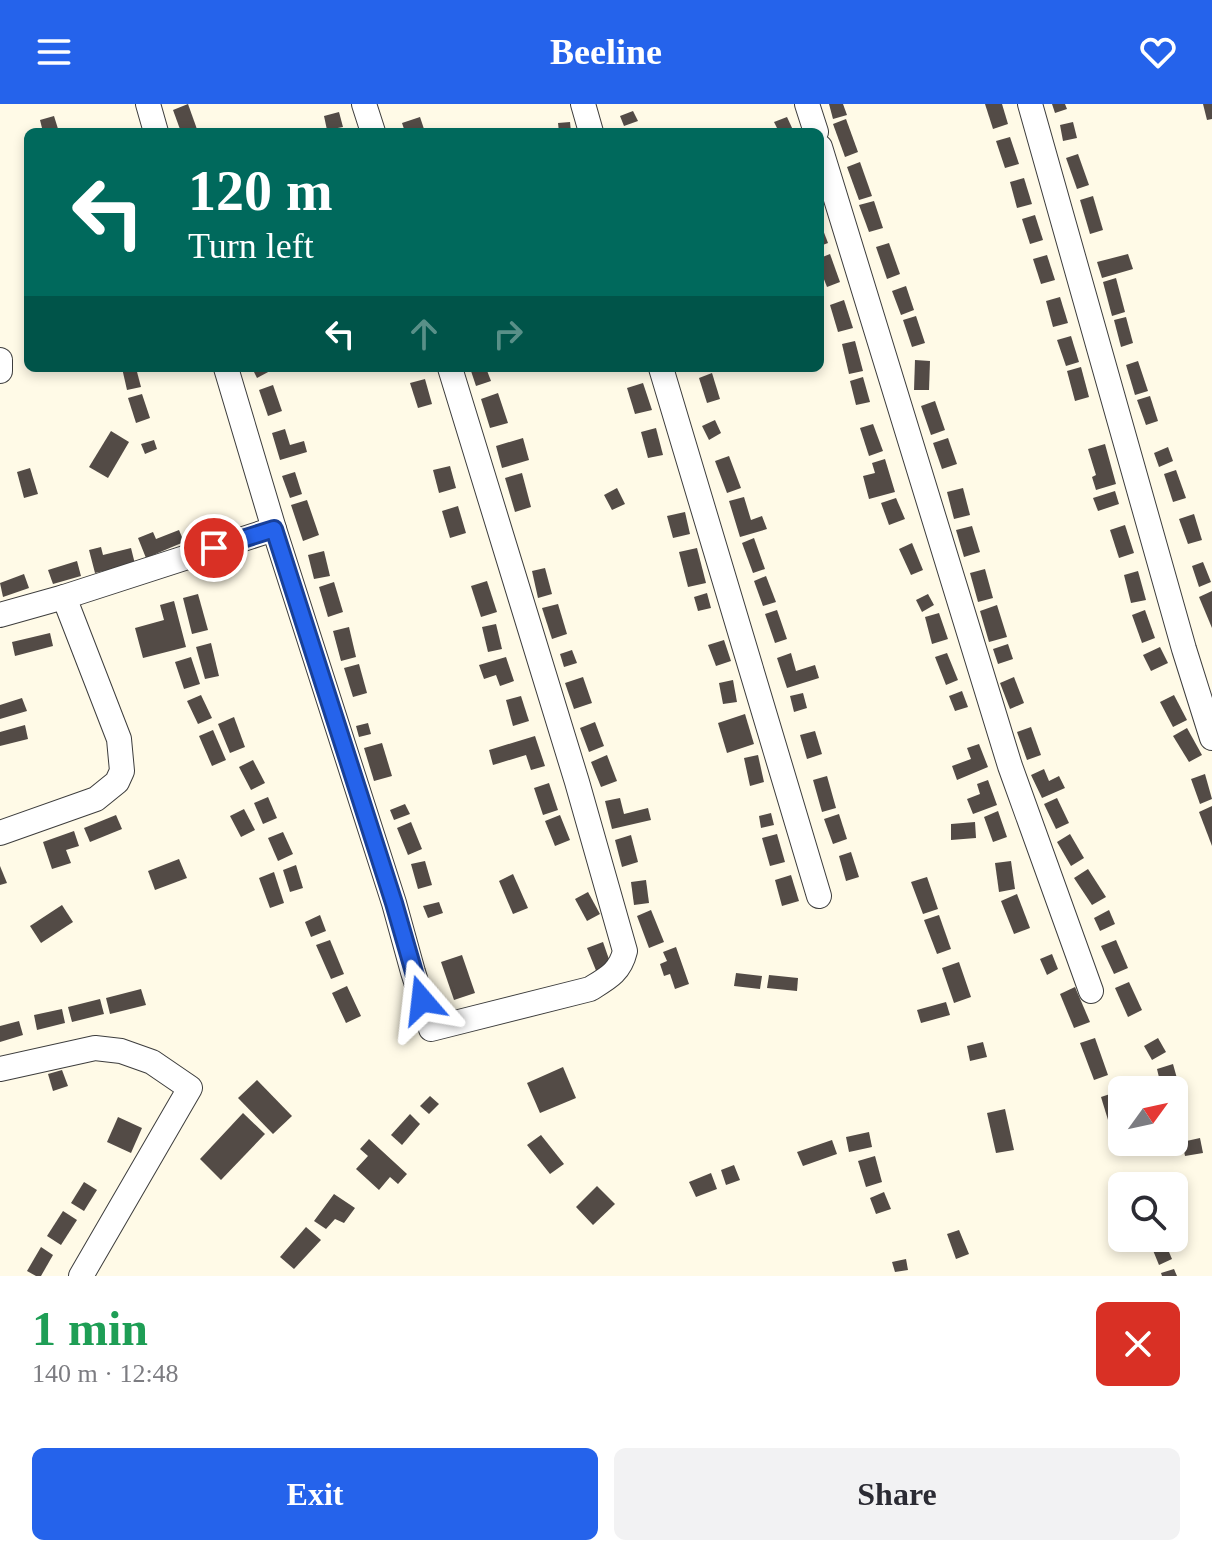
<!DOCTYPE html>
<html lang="en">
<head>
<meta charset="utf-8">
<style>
  body { margin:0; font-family:Georgia,serif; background:#f2f2f3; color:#2b2b33; height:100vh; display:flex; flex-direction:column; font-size:30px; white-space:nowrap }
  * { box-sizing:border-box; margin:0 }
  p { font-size:26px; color:#7c7c81 }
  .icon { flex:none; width:44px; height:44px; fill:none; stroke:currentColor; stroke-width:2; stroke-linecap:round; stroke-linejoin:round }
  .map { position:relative; height:1172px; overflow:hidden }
  .sheet { display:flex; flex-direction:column; background:#fff; flex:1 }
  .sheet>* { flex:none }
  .guide { position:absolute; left:24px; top:24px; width:800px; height:244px; border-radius:12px; box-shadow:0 4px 12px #0003; background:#00695c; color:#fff; overflow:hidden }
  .needle { width:52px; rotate:57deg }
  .tools { position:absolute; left:1108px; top:972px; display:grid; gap:16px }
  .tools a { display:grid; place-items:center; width:80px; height:80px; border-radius:12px; background:#fff; box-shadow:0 4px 12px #0003; font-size:40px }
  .pin { position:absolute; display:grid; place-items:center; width:68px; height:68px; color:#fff; margin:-34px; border:4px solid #fff; border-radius:50%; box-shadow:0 2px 8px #0007 }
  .me { position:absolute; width:88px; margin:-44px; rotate:343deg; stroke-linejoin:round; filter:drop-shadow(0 0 6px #0008) }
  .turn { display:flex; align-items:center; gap:28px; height:168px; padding:0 32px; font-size:36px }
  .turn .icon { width:104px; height:104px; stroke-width:2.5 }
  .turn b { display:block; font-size:56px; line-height:68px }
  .lanes { display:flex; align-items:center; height:76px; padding:0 32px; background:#0003; justify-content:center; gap:40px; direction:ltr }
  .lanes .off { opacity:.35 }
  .round { display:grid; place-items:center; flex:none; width:84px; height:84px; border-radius:12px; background:#f2f2f3 }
  .head { display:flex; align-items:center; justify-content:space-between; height:136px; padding:0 32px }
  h1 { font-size:48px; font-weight:700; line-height:60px; color:#1e9e55 }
  .action { display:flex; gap:16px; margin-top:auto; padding:16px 32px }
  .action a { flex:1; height:92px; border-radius:12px; background:#2563eb; color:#fff; font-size:32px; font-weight:700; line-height:92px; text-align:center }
  .action a+a { background:#f2f2f3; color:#2b2b33 }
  header { display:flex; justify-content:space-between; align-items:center; height:104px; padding:0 32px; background:#2563eb; color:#fff; font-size:36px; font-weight:700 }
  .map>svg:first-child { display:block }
</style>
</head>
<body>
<header><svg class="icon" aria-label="menu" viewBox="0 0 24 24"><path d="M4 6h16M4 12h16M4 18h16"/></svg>Beeline<svg class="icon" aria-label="heart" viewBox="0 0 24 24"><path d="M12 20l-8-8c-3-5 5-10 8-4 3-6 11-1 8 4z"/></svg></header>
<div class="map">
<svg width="1212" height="1172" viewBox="0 0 1212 1172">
  <rect width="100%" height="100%" fill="#fffae7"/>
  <g fill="#534b46">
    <path d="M188,0l10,28h-17l-8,-22z"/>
    <path d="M829,0h14l4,11 -14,4z"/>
    <path d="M985,0h17l6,20 -15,5z"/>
    <path d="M1052,0h13l2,5 -12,4z"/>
    <path d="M1203,0h9v15l-5,1z"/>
    <path d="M633,7l5,10 -14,5 -4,-10z"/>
    <path d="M339,8l4,15 -16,3 -3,-14z"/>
    <path d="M54,12l5,16h-16l-3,-12z"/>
    <path d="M420,13l5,15h-20l-3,-9z"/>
    <path d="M787,13l6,13 -14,2 -5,-10z"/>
    <path d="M846,15l12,33 -13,5 -12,-33z"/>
    <path d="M570,18l1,10h-12l-1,-9z"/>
    <path d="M1073,18l4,16 -14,3 -3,-16z"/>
    <path d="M1010,33l9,27 -14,4 -9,-27z"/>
    <path d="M1078,50l11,31 -12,4 -11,-31z"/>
    <path d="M860,58l12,34 -13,4 -12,-33z"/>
    <path d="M1024,74l8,26 -15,4 -7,-26z"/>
    <path d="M1093,92l10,34 -13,4 -10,-34z"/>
    <path d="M874,97l9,27 -14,4 -10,-27z"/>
    <path d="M1035,111l8,25 -13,4 -8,-25z"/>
    <path d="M820,118l8,21 -8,3z"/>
    <path d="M889,139l11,31 -13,5 -11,-32z"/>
    <path d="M830,150l10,28 -13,5 -7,-18v-11z"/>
    <path d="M1128,150l5,15 -31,9 -5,-16z"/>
    <path d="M1047,151l8,25 -14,4 -8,-25z"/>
    <path d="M1116,174l9,34 -13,4 -9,-34z"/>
    <path d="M906,182l8,24 -13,5 -9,-24z"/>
    <path d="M1060,193l8,26 -15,4 -7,-26z"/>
    <path d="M844,196l9,28 -15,4 -8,-27z"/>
    <path d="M916,212l9,27 -13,4 -9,-27z"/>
    <path d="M1126,213l7,26 -12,4 -7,-27z"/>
    <path d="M1071,232l8,26 -13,4 -9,-26z"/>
    <path d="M855,237l8,30 -14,3 -7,-30z"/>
    <path d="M915,256l15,1 -1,29h-15z"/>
    <path d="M1138,257l10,30 -13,4 -9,-30z"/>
    <path d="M1081,263l8,30 -14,4 -8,-30z"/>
    <path d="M122,264h14l5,19 -14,3z"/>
    <path d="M252,264h17l1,3 -13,7z"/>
    <path d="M470,264h16l5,13 -15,5z"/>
    <path d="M712,269l8,26 -13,4 -8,-25z"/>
    <path d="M863,273l7,25 -14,3 -6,-24z"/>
    <path d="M425,275l7,25 -14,4 -8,-25z"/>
    <path d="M643,279l9,27 -17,4 -8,-26z"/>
    <path d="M273,281l9,26 -14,5 -9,-26z"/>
    <path d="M498,289l10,30 -18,5 -9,-29z"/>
    <path d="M142,290l8,24 -14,5 -8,-25z"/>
    <path d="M1150,292l8,25 -12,4 -9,-25z"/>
    <path d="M935,297l10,29 -14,5 -10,-29z"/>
    <path d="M715,316l6,13 -12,7 -7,-14z"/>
    <path d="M873,320l10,27 -14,5 -9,-28z"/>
    <path d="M656,324l7,27 -15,3 -7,-26z"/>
    <path d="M285,325l5,16 14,-4 3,11 -27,8 -8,-27z"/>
    <path d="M111,327l18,11 -21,36 -19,-11z"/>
    <path d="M523,334l6,22 -27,8 -6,-22z"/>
    <path d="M948,334l9,26 -15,5 -9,-26z"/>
    <path d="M154,336l3,9 -12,5 -4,-10z"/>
    <path d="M1105,340l11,40 -20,6 -4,-13 4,-2 -8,-26z"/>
    <path d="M1168,343l5,14 -14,6 -5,-14z"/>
    <path d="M729,352l12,32 -14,5 -12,-32z"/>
    <path d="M885,355l10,33 -26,7 -6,-23 12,-3 -3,-10z"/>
    <path d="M450,362l6,22 -17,5 -6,-23z"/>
    <path d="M30,364l8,26 -14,4 -7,-26z"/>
    <path d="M1176,366l10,28 -13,4 -9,-28z"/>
    <path d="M295,368l7,22 -12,4 -8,-22z"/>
    <path d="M522,369l9,34 -16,5 -10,-34z"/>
    <path d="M617,384l8,16 -13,6 -8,-15z"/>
    <path d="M963,384l7,27 -16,4 -7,-27z"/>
    <path d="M1115,387l4,13 -21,7 -5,-13z"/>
    <path d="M744,393l7,23 11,-4 5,13 -27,8 -11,-36z"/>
    <path d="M896,394l9,21 -16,6 -8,-22z"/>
    <path d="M307,396l12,35 -16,6 -12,-36z"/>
    <path d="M458,402l8,27 -16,5 -8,-27z"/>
    <path d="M685,408l5,22 -17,4 -6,-22z"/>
    <path d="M1194,410l8,26 -14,4 -9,-25z"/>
    <path d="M220,413l4,14 -25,8 -5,-14z"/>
    <path d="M1125,421l9,28 -15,5 -9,-28z"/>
    <path d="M972,422l8,26 -16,5 -8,-27z"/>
    <path d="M179,426l5,12 -38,16 -8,-20 15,-6 3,7z"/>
    <path d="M754,434l11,31 -12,4 -11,-30z"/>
    <path d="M912,439l11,27 -12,5 -12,-26z"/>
    <path d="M101,443l2,8 28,-7 4,16 -40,9 -6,-23z"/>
    <path d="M697,444l9,35 -18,4 -9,-35z"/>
    <path d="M324,447l6,25 -16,3 -6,-24z"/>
    <path d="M77,457l4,15 -28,8 -5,-14z"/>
    <path d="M1203,458l8,20 -12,5 -7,-21z"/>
    <path d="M545,464l7,26 -14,4 -6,-27z"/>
    <path d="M985,465l8,29 -15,4 -8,-29z"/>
    <path d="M1138,467l8,29 -15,3 -7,-28z"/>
    <path d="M24,470l5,14 -26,9 -3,-14z"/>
    <path d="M766,472l10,26 -13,4 -9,-25z"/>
    <path d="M487,477l10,31 -16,5 -10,-31z"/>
    <path d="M334,478l9,30 -15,5 -9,-30z"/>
    <path d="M1212,487v37l-13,-31z"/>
    <path d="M707,489l4,15 -13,3 -4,-14z"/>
    <path d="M198,490l10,36 -16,4 -9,-36z"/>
    <path d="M928,490l6,11 -12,7 -6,-12z"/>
    <path d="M174,497l12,46 -43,11 -8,-30 29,-8 -4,-15z"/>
    <path d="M558,500l9,30 -15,5 -10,-31z"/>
    <path d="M997,501l10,32 -18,5 -9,-31z"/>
    <path d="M777,506l10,29 -12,4 -10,-29z"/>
    <path d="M1145,506l10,28 -13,5 -10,-28z"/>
    <path d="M939,509l9,26 -16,5 -7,-27z"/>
    <path d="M496,520l6,25 -14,3 -6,-25z"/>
    <path d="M349,523l7,30 -15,4 -8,-30z"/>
    <path d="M50,529l3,13 -38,10 -3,-14z"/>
    <path d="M724,536l7,21 -15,5 -8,-21z"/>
    <path d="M211,539l8,33 -14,3 -9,-32z"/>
    <path d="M1008,540l5,15 -15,5 -5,-15z"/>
    <path d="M1160,543l8,16 -17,8 -8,-16z"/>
    <path d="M572,546l5,13 -13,4 -4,-13z"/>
    <path d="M791,549l5,18 19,-6 4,13 -32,10 -10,-30z"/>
    <path d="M947,549l11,27 -12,5 -11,-28z"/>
    <path d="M191,553l9,27 -16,5 -9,-27z"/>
    <path d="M506,553l8,24 -14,5 -4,-11 -12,4 -5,-14z"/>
    <path d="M359,560l8,29 -14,4 -9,-29z"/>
    <path d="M583,573l9,26 -18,6 -9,-26z"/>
    <path d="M1014,573l10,26 -14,6 -10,-26z"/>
    <path d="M733,576l4,22 -14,2 -4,-21z"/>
    <path d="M962,587l6,16 -13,4 -6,-15z"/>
    <path d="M803,589l4,15 -13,4 -4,-16z"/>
    <path d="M201,591l11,23 -14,6 -11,-23z"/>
    <path d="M1174,591l13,25 -14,7 -13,-25z"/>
    <path d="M521,592l8,25 -16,5 -7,-26z"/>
    <path d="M22,594l5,13 -27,8v-14z"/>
    <path d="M745,610l9,30 -27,9 -9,-30z"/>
    <path d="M234,613l11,30 -15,6 -12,-29z"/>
    <path d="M595,618l9,24 -15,6 -9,-24z"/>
    <path d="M368,619l3,11 -12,3 -3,-11z"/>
    <path d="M25,621l3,14 -28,7v-14z"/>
    <path d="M1031,623l10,28 -14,5 -10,-28z"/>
    <path d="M1187,624l15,27 -13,7 -16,-26z"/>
    <path d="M213,626l13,30 -14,6 -13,-30z"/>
    <path d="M815,627l7,23 -15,5 -7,-24z"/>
    <path d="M535,632l10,30 -14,4 -5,-15 -33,10 -4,-15z"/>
    <path d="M382,639l10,33 -18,5 -10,-33z"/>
    <path d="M979,640l9,23 -31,13 -5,-14 19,-7 -4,-11z"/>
    <path d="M607,651l10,26 -16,6 -10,-25z"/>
    <path d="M758,651l6,27 -14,4 -6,-28z"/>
    <path d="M253,656l12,23 -14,7 -12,-23z"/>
    <path d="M1044,665l5,12 10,-5 6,12 -23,10 -11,-23z"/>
    <path d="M1205,670l7,25 -12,5 -9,-25z"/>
    <path d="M827,672l9,32 -14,4 -9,-32z"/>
    <path d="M988,676l9,25 -24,9 -6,-15 13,-5 -3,-10z"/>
    <path d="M549,679l9,27 -15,5 -9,-27z"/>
    <path d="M268,693l9,21 -14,6 -9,-21z"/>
    <path d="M620,694l4,16 24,-6 3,12 -39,9 -7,-28z"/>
    <path d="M1057,694l12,25 -13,6 -12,-25z"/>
    <path d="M405,700l5,10 -16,6 -4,-10z"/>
    <path d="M1212,702v40l-13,-34z"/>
    <path d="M244,705l11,21 -14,7 -11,-21z"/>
    <path d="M998,707l9,26 -14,5 -9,-25z"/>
    <path d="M771,709l3,12 -13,3 -2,-12z"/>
    <path d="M839,710l8,25 -14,5 -9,-25z"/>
    <path d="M116,711l6,14 -32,13 -6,-14z"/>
    <path d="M560,711l10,25 -15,6 -10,-25z"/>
    <path d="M411,718l11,27 -14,6 -11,-27z"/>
    <path d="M975,718l1,16 -25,2v-16z"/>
    <path d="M74,727l5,15 -13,4 5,13 -19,6 -9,-27z"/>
    <path d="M283,728l10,22 -15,7 -10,-23z"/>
    <path d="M777,730l8,28 -15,4 -8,-28z"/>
    <path d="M1070,730l14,24 -13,8 -14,-24z"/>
    <path d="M631,731l7,27 -16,5 -7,-27z"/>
    <path d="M851,748l8,25 -13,4 -7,-25z"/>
    <path d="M179,755l8,19 -32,12 -7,-19z"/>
    <path d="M425,757l7,24 -14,4 -7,-25z"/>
    <path d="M1011,757l4,28 -16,3 -4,-29z"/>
    <path d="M296,761l7,23 -13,4 -7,-22z"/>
    <path d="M0,762l7,17 -7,2z"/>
    <path d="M1088,765l18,28 -14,8 -18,-27z"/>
    <path d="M274,768l10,31 -14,5 -11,-30z"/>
    <path d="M513,770l15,34 -15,6 -14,-33z"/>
    <path d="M791,771l8,26 -17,5 -7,-26z"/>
    <path d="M927,773l11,32 -15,5 -12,-32z"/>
    <path d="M646,776l3,23 -15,2 -3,-23z"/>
    <path d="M588,788l12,22 -13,7 -12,-22z"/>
    <path d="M1017,790l13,34 -16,6 -13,-33z"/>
    <path d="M439,798l4,11 -15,5 -5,-12z"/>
    <path d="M62,801l11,17 -32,21 -11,-17z"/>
    <path d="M651,806l13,32 -15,6 -12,-32z"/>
    <path d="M1109,806l6,14 -15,7 -6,-13z"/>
    <path d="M320,811l6,16 -15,6 -6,-15z"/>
    <path d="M939,811l12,34 -14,5 -13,-34z"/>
    <path d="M330,836l14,34 -13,5 -15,-34z"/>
    <path d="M1116,836l12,28 -14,6 -13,-28z"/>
    <path d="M603,838l9,26 -15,5 -10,-25z"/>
    <path d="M676,843l13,37 -14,5 -5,-15 -6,2 -4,-12 7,-3 -4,-9z"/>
    <path d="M1052,850l6,15 -11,6 -7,-16z"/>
    <path d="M462,851l13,38 -21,7 -13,-38z"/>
    <path d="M959,858l12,35 -17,6 -12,-35z"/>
    <path d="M736,869l26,3 -2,13 -26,-3z"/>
    <path d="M769,871l29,3 -1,13 -30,-3z"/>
    <path d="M1129,878l13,28 -14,7 -13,-29z"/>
    <path d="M347,882l14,30 -15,7 -14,-30z"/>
    <path d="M1075,883l15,35 -16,6 -14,-34z"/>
    <path d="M141,885l5,16 -36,9 -4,-16z"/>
    <path d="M100,895l4,15 -32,8 -4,-15z"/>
    <path d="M946,898l4,13 -29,8 -4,-13z"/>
    <path d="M62,905l3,14 -28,7 -3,-15z"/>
    <path d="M19,917l4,14 -23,7v-16z"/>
    <path d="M1095,934l13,37 -14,5 -14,-37z"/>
    <path d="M1158,934l8,14 -14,8 -8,-14z"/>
    <path d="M983,938l4,15 -17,4 -3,-15z"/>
    <path d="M1173,960l10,36 -9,3v-13h-12l-5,-21z"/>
    <path d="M563,963l13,31 -36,15 -13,-30z"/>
    <path d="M62,966l6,16 -15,5 -5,-17z"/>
    <path d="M257,976l35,36 -19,18 -35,-36z"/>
    <path d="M1116,988l6,20v18l-10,3 -11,-36z"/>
    <path d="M430,992l9,8 -10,10 -9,-8z"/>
    <path d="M1005,1005l9,41 -18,3 -9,-40z"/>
    <path d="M243,1009l22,21 -44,46 -21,-21z"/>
    <path d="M410,1010l10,10 -18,21 -11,-10z"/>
    <path d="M118,1013l24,11 -11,25 -24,-11z"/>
    <path d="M869,1028l3,15 -23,5 -3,-15z"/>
    <path d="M541,1031l23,29 -14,10 -23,-29z"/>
    <path d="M1200,1034l3,15 -18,3 -3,-14z"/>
    <path d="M369,1035l38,35 -9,10 -8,-7 -11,13 -23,-21 12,-13 -8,-7z"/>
    <path d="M832,1036l5,14 -34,12 -6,-14z"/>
    <path d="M875,1052l7,26 -16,5 -8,-26z"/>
    <path d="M734,1061l6,15 -14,5 -5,-15z"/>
    <path d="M711,1069l6,16 -21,8 -7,-15z"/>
    <path d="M84,1078l13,8 -13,21 -13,-8z"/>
    <path d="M597,1082l18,18 -22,21 -17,-18z"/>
    <path d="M884,1088l7,17 -15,5 -6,-16z"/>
    <path d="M334,1090l21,14 -11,15 -9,-4 -9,10 -12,-8z"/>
    <path d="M63,1107l14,9 -16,25 -14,-9z"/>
    <path d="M306,1123l15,13 -27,29 -14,-12z"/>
    <path d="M959,1126l10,24 -13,5 -9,-25z"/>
    <path d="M1163,1134l9,21 -13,6 -9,-22z"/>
    <path d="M41,1143l12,8 -12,21h-5l-9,-5z"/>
    <path d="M906,1155l2,11 -13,2 -3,-10z"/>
    <path d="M1174,1165l3,7h-15l-1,-3z"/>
  </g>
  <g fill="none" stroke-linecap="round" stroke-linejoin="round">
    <g stroke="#3d3d3d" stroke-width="26">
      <g id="street">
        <path d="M148,0l8,28"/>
        <path d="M364,0l9,28"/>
        <path d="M583,0l8,28"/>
        <path d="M807,0l9,28"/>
        <path d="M1030,0l154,545 28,89"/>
        <path d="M820,43l190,619 81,225"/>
        <path d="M0,256v11"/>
        <path d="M226,264l48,161 120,374 19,69 18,57 159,-40c18,-11 30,-17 35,-38l-48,-169 -127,-414"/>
        <path d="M661,264l158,528"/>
        <path d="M0,511l64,-18 210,-68"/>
        <path d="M0,729l96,-34 21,-17 5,-11 -3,-32 -55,-142"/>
        <path d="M0,965l95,-21 26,3 31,11 38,26 -109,188"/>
      </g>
    </g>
    <use href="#street" stroke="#fff" stroke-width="24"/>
  </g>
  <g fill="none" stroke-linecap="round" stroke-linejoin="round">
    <g stroke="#184099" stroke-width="20">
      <path id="route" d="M214,444l60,-19 120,374 28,97"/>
    </g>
    <use href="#route" stroke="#2563eb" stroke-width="14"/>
  </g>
</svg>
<div class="tools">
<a><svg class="needle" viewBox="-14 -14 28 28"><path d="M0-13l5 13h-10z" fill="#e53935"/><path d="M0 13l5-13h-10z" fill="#7c7c81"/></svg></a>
<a><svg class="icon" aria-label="search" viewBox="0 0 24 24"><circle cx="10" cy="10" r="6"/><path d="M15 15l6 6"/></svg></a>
</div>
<div class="pin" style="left:214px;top:444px;background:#d93025"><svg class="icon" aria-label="arrive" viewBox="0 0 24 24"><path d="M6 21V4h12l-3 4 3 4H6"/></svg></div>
<svg class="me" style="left:422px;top:896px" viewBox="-20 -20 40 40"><path d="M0-17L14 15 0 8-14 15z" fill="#2563eb" stroke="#fff" stroke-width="4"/></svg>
<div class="guide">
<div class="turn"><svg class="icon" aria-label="left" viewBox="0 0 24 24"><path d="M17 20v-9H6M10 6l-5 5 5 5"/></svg><div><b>120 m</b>Turn left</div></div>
<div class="lanes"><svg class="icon" aria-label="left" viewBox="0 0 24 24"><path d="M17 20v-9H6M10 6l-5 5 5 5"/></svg><svg class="icon off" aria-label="ahead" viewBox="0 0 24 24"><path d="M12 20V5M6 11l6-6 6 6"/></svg><svg class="icon off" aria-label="right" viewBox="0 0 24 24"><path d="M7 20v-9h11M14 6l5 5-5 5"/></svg></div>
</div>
</div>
<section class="sheet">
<div class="head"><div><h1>1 min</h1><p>140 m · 12:48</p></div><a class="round" style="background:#d93025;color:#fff"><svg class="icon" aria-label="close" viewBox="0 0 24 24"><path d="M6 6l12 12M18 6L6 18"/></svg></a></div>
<div class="action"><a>Exit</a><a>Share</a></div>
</section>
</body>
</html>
